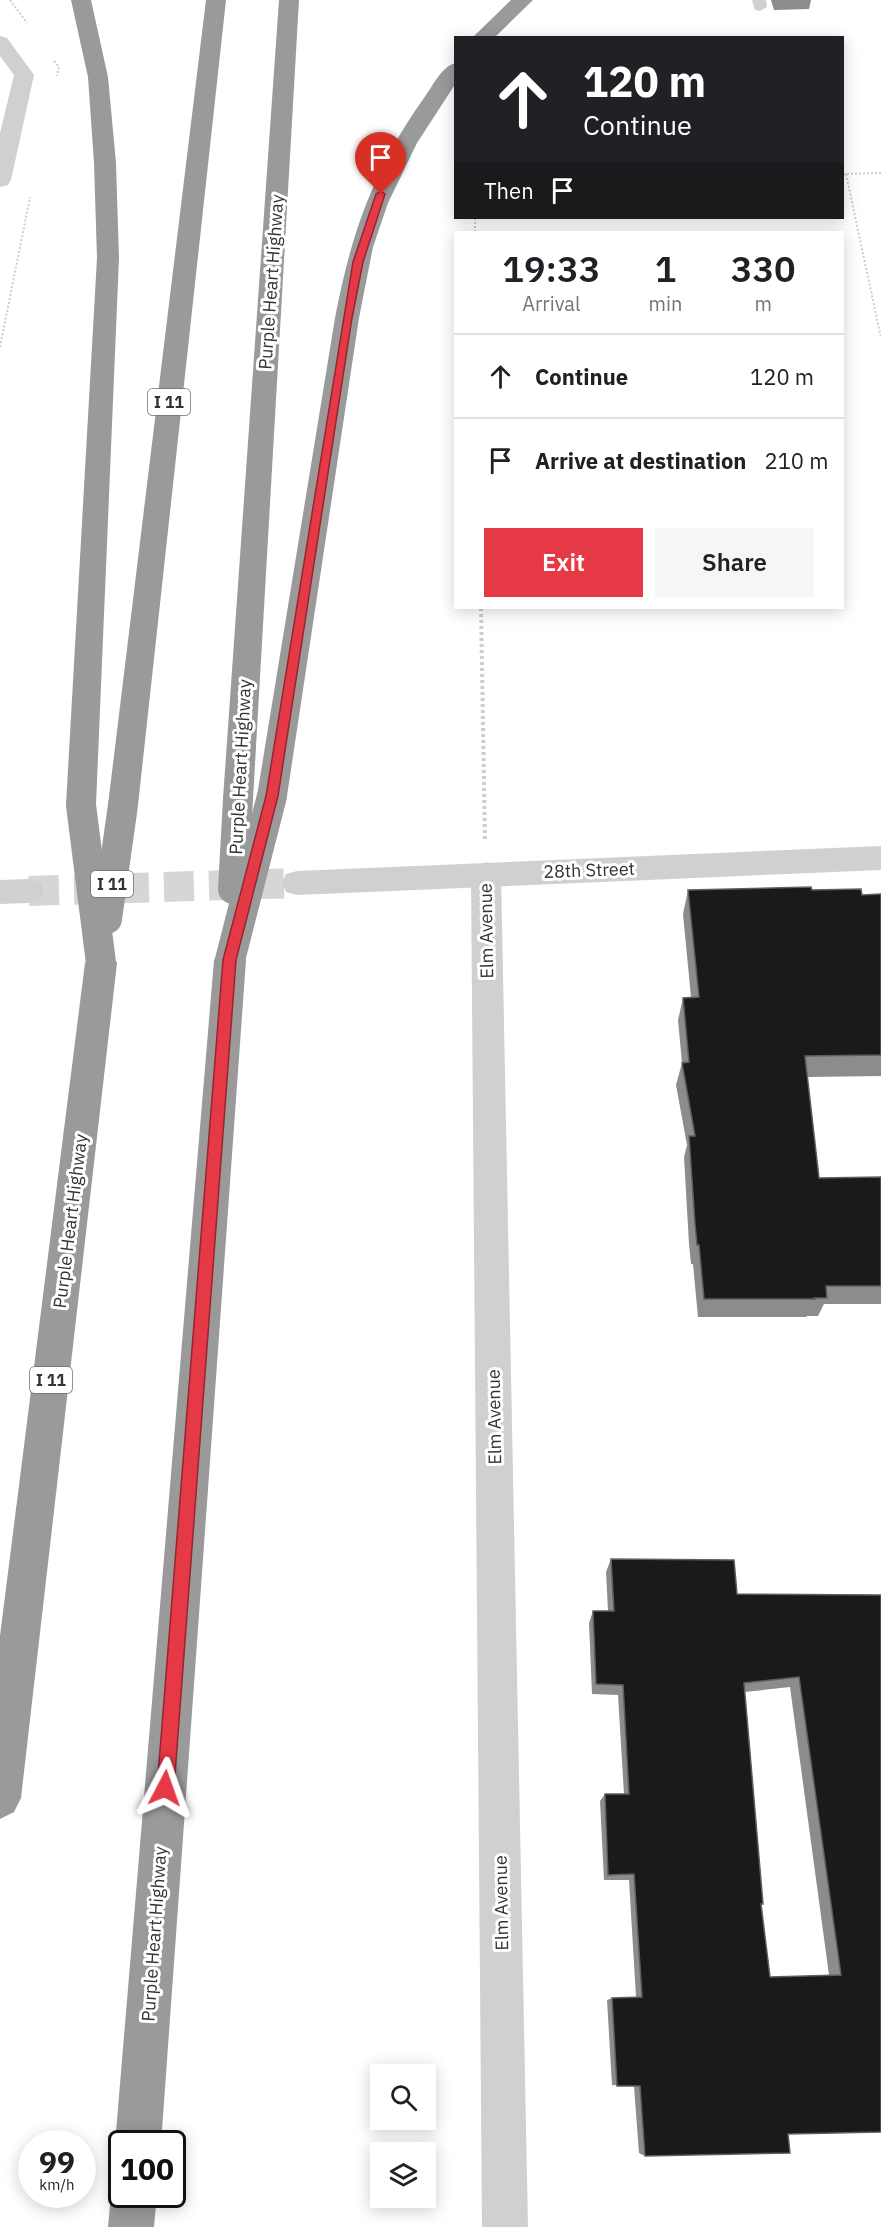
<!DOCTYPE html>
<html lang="en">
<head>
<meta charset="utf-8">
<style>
  body { margin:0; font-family:"IBM Plex Sans",sans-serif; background:#f6f6f6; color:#202124; height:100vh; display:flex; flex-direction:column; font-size:22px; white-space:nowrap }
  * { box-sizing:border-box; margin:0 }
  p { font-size:20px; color:#757577 }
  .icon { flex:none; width:33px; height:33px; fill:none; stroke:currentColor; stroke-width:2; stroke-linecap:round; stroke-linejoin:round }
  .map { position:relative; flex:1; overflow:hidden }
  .side { position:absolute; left:454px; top:231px; width:390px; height:378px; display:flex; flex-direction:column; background:#fff; border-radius:0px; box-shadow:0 3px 15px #0003 }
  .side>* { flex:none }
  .hud { position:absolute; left:454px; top:36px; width:390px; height:183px; border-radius:0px; box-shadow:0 3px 15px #0003; background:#202124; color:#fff; overflow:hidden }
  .tools { position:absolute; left:370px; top:2064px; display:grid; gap:12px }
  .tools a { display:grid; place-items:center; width:66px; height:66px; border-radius:0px; background:#fff; box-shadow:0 3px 15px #0003; font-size:30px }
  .speed { position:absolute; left:18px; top:2130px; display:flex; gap:12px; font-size:30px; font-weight:700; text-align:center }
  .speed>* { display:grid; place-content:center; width:78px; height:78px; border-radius:50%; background:#fff; box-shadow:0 3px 15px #0003; line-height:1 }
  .speed small { font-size:15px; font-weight:400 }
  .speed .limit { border:3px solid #111; border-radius:9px; background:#fff; color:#111 }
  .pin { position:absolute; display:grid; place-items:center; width:51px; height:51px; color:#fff; margin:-62px -26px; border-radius:50% 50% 50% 0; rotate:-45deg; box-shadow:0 0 6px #0007 }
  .pin .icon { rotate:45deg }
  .me { position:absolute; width:66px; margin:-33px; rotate:4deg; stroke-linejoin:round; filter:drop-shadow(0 0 4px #0008) }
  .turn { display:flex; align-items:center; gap:21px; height:126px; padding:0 30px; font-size:27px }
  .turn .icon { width:78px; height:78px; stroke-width:2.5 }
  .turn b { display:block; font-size:42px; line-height:51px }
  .then { display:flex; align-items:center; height:57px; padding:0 30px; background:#0003; gap:12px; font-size:22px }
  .eta { display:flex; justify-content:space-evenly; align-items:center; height:102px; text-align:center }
  .eta b { font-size:36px; font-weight:600; line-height:42px }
  .primary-button { display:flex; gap:12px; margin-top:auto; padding:12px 30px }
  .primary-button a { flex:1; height:69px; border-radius:0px; background:#e63946; color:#fff; font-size:24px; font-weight:600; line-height:69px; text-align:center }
  .primary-button a+a { background:#f6f6f6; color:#202124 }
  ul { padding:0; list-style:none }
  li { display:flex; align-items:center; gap:18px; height:84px; padding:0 30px; border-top:2px solid #e0e0e0 }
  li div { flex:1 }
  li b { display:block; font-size:22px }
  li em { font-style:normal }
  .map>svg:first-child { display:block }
</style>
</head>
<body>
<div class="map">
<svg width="881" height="2227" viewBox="0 0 881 2227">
  <rect width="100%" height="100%" fill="#fff"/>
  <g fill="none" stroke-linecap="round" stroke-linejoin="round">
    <path stroke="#d6d6d6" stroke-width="30" stroke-dasharray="30 15" stroke-linecap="butt" d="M29,891l268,-8"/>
    <g stroke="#cdcdcd" stroke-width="2" stroke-dasharray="2 2" stroke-linecap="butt">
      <path d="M10,0l17,23"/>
      <path d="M54,61l5,6 -2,9"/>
      <path d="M843,174l38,-1"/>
      <path d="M846,174l35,164"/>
      <path d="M475,218v14"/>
      <path d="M0,347l30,-150"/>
    </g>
    <path stroke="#cdcdcd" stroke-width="4" stroke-dasharray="3 3" stroke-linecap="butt" d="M481,608l4,233"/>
    <path fill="#d0d0d0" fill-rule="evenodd" d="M752,0h14l1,7 -7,4 -5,-1z"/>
    <g fill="#d0d0d0" fill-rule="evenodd">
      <path d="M0,36l7,2 27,37 -23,105 -3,5 -8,2v-54l14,-58 -14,-19z"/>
      <path d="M486,862l11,4 4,8 27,1353h-46l-11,-1353 4,-8z"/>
    </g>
    <g fill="#d0d0d0" fill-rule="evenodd">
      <path d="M881,846v24l-584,25 -11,-3 -4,-9 4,-9 11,-3z"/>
      <path d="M29,879l11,3 4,9 -4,9 -11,3 -29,1v-24z"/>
    </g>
    <g fill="#9a9a9a" fill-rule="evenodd">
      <path d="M71,0h20l17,77 8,86 3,95 -23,547 -5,8 -10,3 -10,-3 -5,-8 31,-547 -3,-95 -6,-86z"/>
      <path d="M206,0h20l-88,805 -5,8 -10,3 -10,-3 -5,-8z"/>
      <path d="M279,0h20l-46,799 -5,8 -10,3 -10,-3 -5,-8z"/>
      <path d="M511,0h22l-39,38h-22z"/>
      <path d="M456,63v20l-39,60 -29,60 -15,44 -14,71 -72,478 -5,8 -10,3 -10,-3 -5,-8 78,-478c16,-85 40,-152 91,-223 8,-11 16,-29 30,-32z"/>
      <path d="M230,947l11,4 5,9 -85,1184h-39v15l-7,-15 99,-1184 5,-9z"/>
      <path d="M101,950l11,4 5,9 -96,835 -7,14 -14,7v-183l85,-673 5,-9z"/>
      <path d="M122,2176v18h35l-3,33h-46l3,-33 7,-16z"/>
    </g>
    <g stroke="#9a9a9a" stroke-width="30">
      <path d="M81,805l20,158"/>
      <path d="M233,889l5,-90"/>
      <path d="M107,919l16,-114"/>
      <path d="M230,960l42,-164"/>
    </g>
  </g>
  <g fill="#8c8c8c" fill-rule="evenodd">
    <path d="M771,0h40l-2,9 -35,1z"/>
    <path d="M688,890h124l50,5 19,-1v182l-74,1 12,101 62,-1v127h-57l-6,12h-11l-1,1h-108l-5,-53h-2l-2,-20 -5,-87 3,-12 -11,-60 6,-22 -4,-43 5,-22 8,-1 -8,-83z"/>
    <path d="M611,1559l126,35 144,1v537l-93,2 -143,22 -6,-3 -5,-67 -22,-1 -5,-85 5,-2 24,-1 -7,-117h-25l-4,-79 5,-7h19l-6,-99 -26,-1 -3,-71 4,-12h15l-2,-39zM790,1687l39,288 -59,2 -9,-72 2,-1 -18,-212z"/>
  </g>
  <g fill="#1a1a1a" stroke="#5f5f5f" stroke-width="1.5" fill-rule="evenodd">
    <path d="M811,887l1,3 49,-1 1,6 19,-1v161l-76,1 14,122 62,-1v109h-55l1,12h-13l1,1h-111l-5,-54h-2l-2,-21 -6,-88h6l-13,-73 7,-1 -6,-64 16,-1 -11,-107z"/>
    <path d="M611,1559l123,1 3,34 144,1v537l-93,2 2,19 -145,3 -5,-70h-23l-5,-88 30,-1 -8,-123 -26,1 -3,-81h24l-6,-109 -27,-1 -3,-73h21zM799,1677l42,298 -71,2 -9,-73h2l-19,-221z"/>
  </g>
  <path fill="#e63946" stroke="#96252e" stroke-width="1.5" d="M381,191l4,3 -22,68 -11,56 -74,478 -42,164 -62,828 -3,6 -6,3 -6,-3 -2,-6 66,-828 43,-164 87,-534 23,-68z"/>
  <g text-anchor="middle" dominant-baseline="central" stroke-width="6" stroke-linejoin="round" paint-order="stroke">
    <g fill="#fff" stroke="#707070" stroke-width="1.5">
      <rect x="148" y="389" width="42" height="26" rx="4.5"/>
      <rect x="91" y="871" width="42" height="26" rx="4.5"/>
      <rect x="30" y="1367" width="42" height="26" rx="4.5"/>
    </g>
    <g font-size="16" font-weight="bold" fill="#333">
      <text x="169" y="402">I 11</text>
      <text x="112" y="884">I 11</text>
      <text x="51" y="1380">I 11</text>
    </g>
    <g font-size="18" fill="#333" stroke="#fff">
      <text transform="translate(271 282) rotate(-86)">Purple Heart Highway</text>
      <text transform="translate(240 767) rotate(-87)">Purple Heart Highway</text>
      <text transform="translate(589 870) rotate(-2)">28th Street</text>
      <text transform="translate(486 931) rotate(-91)">Elm Avenue</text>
      <text transform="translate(70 1221) rotate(-83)">Purple Heart Highway</text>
      <text transform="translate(494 1417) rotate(-91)">Elm Avenue</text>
      <text transform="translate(501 1903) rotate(-91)">Elm Avenue</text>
      <text transform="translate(154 1934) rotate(-86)">Purple Heart Highway</text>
    </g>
  </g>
</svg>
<div class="tools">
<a><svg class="icon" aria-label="search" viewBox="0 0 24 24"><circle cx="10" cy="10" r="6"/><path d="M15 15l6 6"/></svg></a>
<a><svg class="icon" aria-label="layers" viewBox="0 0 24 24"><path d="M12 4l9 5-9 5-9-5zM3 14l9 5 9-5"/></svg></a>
</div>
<div class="speed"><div>99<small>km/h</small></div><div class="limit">100</div></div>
<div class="pin" style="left:381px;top:194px;background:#d93025"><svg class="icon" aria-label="arrive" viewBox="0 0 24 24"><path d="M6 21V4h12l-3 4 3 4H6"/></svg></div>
<svg class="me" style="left:165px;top:1788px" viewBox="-20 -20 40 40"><path d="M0-17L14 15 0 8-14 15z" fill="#e63946" stroke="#fff" stroke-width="4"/></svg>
<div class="hud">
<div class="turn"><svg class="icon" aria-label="ahead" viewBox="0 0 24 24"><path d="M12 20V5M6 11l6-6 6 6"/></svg><div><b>120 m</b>Continue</div></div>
<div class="then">Then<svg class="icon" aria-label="arrive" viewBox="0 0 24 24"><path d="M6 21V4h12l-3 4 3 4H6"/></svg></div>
</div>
<section class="side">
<div class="eta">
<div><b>19:33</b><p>Arrival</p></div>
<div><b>1</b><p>min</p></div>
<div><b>330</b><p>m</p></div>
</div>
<ul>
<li><svg class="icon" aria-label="ahead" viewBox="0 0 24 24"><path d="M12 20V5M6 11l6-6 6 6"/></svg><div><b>Continue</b></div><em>120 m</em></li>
<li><svg class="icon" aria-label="arrive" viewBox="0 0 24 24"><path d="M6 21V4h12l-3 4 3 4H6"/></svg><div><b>Arrive at destination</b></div><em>210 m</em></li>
</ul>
<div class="primary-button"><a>Exit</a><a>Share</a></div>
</section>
</div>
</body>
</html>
